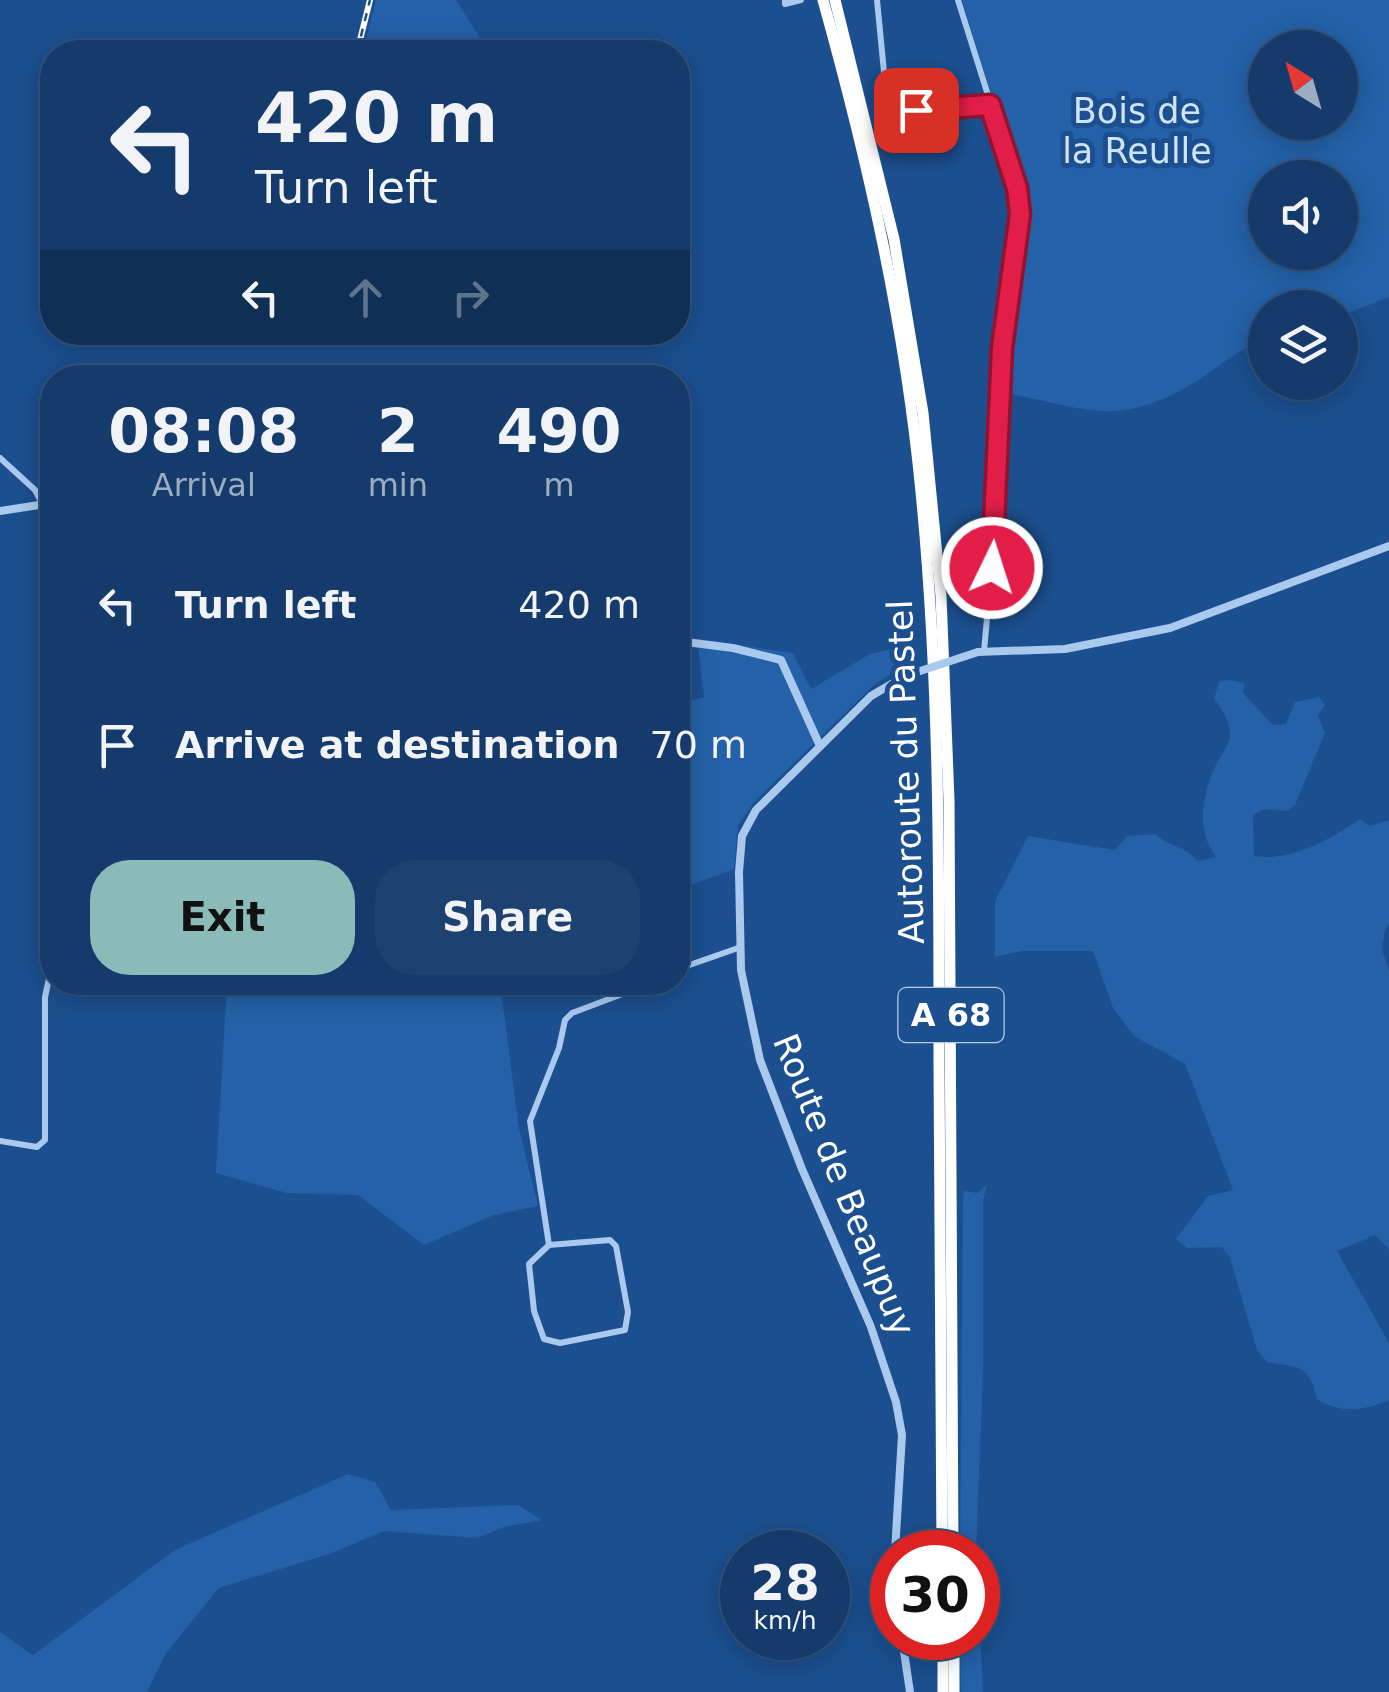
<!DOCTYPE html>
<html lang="en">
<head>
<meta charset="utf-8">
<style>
  body { margin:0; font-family:"DejaVu Sans",sans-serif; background:#1d4271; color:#f1f3f6; height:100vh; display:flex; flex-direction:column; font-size:38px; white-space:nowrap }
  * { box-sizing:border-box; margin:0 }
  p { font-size:32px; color:#9dadc1 }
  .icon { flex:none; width:55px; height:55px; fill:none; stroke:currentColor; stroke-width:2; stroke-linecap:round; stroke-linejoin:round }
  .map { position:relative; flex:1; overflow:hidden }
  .drawer { position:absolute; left:40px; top:365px; width:650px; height:630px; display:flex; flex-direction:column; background:#143b6b; border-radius:40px; box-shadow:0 5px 25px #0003,0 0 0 2px #33557e }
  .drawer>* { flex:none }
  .banner { position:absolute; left:40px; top:40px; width:650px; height:305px; border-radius:40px; box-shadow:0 5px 25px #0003,0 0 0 2px #33557e; background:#143b6b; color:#f1f3f6; overflow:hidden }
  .needle { width:65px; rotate:323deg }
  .controls { position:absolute; left:1248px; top:30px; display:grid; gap:20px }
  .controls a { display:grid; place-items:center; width:110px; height:110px; border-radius:50%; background:#143b6b; box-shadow:0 5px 25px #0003,0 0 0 2px #33557e; font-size:50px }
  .speed { position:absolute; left:720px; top:1530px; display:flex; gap:20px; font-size:50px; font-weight:700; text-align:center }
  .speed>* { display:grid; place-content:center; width:130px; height:130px; border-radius:50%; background:#143b6b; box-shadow:0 5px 25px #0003,0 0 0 2px #33557e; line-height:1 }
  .speed small { font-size:25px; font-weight:400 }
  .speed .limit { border:15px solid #d22; background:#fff; color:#111 }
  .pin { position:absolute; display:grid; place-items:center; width:85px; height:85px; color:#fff; margin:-42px; border-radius:20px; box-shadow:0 5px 15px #0006 }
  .me { position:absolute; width:110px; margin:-55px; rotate:4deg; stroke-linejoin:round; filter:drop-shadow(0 0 8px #0008) }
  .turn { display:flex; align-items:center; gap:35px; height:210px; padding:0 50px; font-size:45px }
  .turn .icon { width:130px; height:130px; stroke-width:2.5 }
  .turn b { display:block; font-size:70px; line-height:85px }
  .lanes { display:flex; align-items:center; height:95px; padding:0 50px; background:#0003; justify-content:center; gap:50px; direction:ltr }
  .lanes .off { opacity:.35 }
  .eta { display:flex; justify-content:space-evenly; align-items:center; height:170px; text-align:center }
  .eta b { font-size:60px; font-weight:700; line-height:70px }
  .cta { display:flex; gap:20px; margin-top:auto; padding:20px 50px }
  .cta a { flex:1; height:115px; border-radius:40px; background:#8bbbb9; color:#111; font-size:40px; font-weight:700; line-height:115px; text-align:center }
  .cta a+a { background:#1d4271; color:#f1f3f6 }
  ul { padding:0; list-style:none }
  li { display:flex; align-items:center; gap:30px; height:140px; padding:0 50px }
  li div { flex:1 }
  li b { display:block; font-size:38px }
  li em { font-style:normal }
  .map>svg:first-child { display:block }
</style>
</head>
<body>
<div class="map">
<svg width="1389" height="1692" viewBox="0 0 1389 1692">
  <rect width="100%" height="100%" fill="#1b4f8f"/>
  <g fill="#2461a8" fill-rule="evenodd">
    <path d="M376,0h80l24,38c-21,22 -83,15 -117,14z"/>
    <path d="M962,0h427v297l-49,19v-8h-75v32c-25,7 -43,25 -65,39 -83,52 -111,29 -199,13l21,-166 -2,-39zM1265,48h75v74h-75zM1265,178h75v74h-75z"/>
    <path d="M697,639l96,14 18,36 59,-35 26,-6 4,22 -23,12 -124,121 -15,23 -4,43 -56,21v-186l26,-7z"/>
    <path d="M1228,680l17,3 -2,10 30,32 13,-1 9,-22 24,-5 6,8 -7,10 7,18 -30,72 -8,6 -22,-2 -12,6 1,41c37,6 77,-17 106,-37l10,7 19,-6v105l-4,4 -3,21 7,20v279l-14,-14 -38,16 52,92v57c-25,11 -48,14 -72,-1 -9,-36 -17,-30 -50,-37l-10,-12 -27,-92 -8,-11 -35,1 -11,-9 32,-43 25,-6 -48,-126 -51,-28 -21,-28 -20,-57h-72l-26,6v-56l33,-65 87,14 12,-14 28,-2c14,13 31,12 42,27l19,-4c-20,-25 -14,-64 0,-92 4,-8 13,-20 14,-29 1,-14 -8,-27 -16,-37l5,-17z"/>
    <path d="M227,983h273l19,145 19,78 -44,9 -70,30 -66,-50 -71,-2 -71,-20z"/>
    <path d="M987,1184l-4,17v171l-7,180h-16l3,-353 1,-8 14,2z"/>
    <path d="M348,1474l27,8 16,28 127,-5 24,15 -38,7 -27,11 -93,-7 -52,22 -113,35 -53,65 -19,39h-147v-60l33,23 142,-105z"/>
    <path d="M978,1590l5,102h-22l-1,-54h18z"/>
  </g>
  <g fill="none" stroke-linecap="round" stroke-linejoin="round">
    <g stroke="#a9c9ee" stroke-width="6">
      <path d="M785,0v4l16,-4"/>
      <path d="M877,0l8,82 11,23 20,5 75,-5"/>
      <path d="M958,0l59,187 3,28 -18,132 -8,196 -10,108"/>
      <path d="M0,458l35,32 7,13"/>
      <path d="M52,752v6"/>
      <path d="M678,969l63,-22"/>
      <path d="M0,1141l37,6 8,-7v-143l7,-32"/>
      <path d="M610,1240l6,6 12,66 -3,18 -65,13 -16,-4 -10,-28 -5,-47 20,-19z"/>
      <path d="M549,1245l-19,-124 29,-73 6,-28 7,-7 82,-31"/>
    </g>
    <g stroke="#a9c9ee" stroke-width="8">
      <path d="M0,511l52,-8"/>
      <path d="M678,641l55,7 48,12 39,86"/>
      <path d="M978,652l87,-3 105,-21 219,-82"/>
      <path d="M895,1552l7,-117 -6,-33 -25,-75 -69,-158 -42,-109 -19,-90 -2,-98 3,-36 14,-26 115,-114 34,-20"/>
      <path d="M902,1638l8,54"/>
    </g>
    <g stroke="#fff" stroke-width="11">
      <path d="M823,0c45,161 82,325 98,492 19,191 18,382 18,573 1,163 2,325 3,487"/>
      <path d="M835,0l59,239 29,174 18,183 8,204 4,752"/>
      <path d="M943,1638v54"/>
      <path d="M954,1638v54"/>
    </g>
    <g stroke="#fff" stroke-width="6">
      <path id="rail" d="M357,52l13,-52"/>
    </g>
    <use href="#rail" stroke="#1b4f8f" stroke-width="2.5" stroke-dasharray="8" stroke-linecap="butt"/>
    <path stroke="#a9c9ee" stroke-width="8" d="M905,676l73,-24"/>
  </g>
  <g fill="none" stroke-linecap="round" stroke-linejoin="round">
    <g stroke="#92132f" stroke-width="25">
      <path id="route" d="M916,110l74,-5 27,83 3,26 -18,134 -10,220"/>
    </g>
    <use href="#route" stroke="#e11d48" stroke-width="18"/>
  </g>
  <g text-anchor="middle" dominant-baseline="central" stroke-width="10" stroke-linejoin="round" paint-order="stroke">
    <rect fill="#1b4f8f" stroke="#bbcadd" stroke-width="2.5" x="898.5" y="988" width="105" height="54" rx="8"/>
    <g font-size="32" font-weight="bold" fill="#fff">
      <text x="951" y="1015">A 68</text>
    </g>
    <g font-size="35" fill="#cfe3fa" stroke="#1b4f8f">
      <text x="1137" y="111">Bois de<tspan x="1137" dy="40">la Reulle</tspan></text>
    </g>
    <g font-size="35" fill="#fff" stroke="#1b4f8f">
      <text transform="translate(906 772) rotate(-92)">Autoroute du Pastel</text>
      <text transform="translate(844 1185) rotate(68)">Route de Beaupuy</text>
    </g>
  </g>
</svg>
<div class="controls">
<a><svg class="needle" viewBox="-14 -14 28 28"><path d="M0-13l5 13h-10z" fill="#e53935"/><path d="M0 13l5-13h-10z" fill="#9dadc1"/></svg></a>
<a><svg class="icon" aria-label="sound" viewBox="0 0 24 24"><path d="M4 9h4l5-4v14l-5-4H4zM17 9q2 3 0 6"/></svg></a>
<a><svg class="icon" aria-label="layers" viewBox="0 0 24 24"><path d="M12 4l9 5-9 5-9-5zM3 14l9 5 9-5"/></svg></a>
</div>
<div class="speed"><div>28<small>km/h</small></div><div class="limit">30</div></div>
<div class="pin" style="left:916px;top:110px;background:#d93025"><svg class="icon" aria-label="arrive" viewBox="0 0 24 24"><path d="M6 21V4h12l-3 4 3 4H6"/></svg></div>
<svg class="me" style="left:992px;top:568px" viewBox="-20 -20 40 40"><circle r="17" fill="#e11d48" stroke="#fff" stroke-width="3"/><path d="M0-11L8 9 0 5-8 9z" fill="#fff"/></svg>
<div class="banner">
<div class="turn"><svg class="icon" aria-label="left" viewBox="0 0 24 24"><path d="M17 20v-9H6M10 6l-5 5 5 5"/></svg><div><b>420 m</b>Turn left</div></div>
<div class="lanes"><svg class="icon" aria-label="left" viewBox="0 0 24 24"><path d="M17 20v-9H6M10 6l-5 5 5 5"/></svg><svg class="icon off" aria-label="ahead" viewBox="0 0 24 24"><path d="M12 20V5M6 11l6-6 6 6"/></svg><svg class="icon off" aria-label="right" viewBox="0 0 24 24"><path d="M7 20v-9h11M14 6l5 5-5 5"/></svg></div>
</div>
<section class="drawer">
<div class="eta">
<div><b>08:08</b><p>Arrival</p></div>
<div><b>2</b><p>min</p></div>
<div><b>490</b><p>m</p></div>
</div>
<ul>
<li><svg class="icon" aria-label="left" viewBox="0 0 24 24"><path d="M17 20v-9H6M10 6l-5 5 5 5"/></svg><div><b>Turn left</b></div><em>420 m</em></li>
<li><svg class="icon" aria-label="arrive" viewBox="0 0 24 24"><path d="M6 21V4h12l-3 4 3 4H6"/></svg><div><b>Arrive at destination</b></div><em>70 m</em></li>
</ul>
<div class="cta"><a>Exit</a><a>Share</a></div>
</section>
</div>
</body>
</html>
